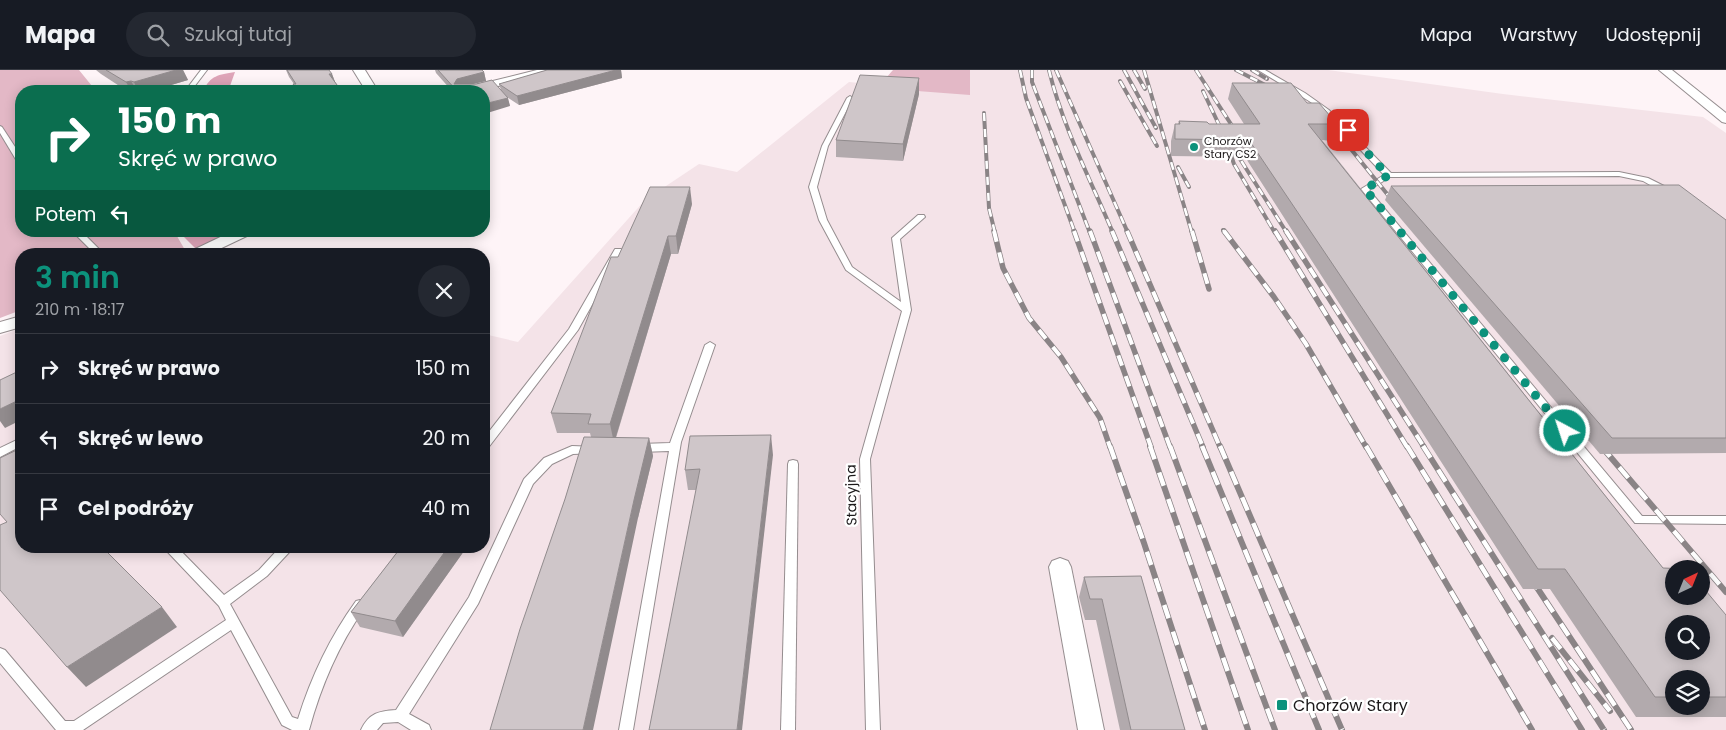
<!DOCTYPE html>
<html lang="pl">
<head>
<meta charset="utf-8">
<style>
  body { margin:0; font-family:Poppins,sans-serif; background:#242831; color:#f1f3f6; height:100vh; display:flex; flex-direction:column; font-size:19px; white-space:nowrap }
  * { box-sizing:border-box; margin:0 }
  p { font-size:16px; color:#9ea1a6 }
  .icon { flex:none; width:28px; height:28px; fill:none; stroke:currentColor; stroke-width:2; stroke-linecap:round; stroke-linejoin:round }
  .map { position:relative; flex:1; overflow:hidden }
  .details { position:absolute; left:15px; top:178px; width:475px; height:305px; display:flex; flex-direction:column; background:#171b24; border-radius:20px; box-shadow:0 2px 12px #0003 }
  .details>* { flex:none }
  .guide { position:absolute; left:15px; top:15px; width:475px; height:152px; border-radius:20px; box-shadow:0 2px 12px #0003; background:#0b6e4f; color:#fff; overflow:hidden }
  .needle { width:32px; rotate:43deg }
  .controls { position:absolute; left:1665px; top:490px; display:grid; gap:10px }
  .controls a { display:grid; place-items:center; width:45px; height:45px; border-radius:50%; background:#171b24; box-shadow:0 2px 12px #0003; font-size:25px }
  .pin { position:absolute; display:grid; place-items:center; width:42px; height:42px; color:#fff; margin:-21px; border-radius:10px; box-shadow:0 2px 8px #0006 }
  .me { position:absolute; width:55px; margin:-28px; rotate:320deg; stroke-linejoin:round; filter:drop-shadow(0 0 4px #0008) }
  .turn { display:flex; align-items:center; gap:18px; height:105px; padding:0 20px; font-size:22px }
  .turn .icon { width:65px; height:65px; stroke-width:2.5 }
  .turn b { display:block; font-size:35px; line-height:42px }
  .then { display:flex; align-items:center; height:48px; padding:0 20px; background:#0003; gap:10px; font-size:19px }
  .round { display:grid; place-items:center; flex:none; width:52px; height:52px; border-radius:26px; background:#242831 }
  .summary { display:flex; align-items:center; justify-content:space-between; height:85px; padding:0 20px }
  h1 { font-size:30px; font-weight:600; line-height:38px; color:#0c927c }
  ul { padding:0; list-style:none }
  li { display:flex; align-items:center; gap:15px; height:70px; padding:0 20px; border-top:1px solid #363941 }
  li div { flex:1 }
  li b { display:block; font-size:19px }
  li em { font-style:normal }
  header { display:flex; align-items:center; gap:30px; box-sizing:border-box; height:70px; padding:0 25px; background:#171b24; border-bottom:1px solid #363941 }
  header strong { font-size:24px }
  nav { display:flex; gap:28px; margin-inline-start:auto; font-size:18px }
  .search { width:350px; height:45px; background:#242831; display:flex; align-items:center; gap:12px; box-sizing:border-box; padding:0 18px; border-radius:28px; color:#9ea1a6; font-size:19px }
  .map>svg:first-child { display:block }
</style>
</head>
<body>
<header>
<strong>Mapa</strong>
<div class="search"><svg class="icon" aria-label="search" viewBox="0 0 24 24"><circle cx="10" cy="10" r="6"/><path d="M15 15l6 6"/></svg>Szukaj tutaj</div>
<nav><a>Mapa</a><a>Warstwy</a><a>Udostępnij</a></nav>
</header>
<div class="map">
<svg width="1726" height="660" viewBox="0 0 1726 660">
  <rect width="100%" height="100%" fill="#fef4f7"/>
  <path fill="#f4e3e8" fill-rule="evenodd" d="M970,0h358l175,24 200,23 23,16v597h-1726v-394l21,-8v218h463v-212l34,8 127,-142 54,-36 38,8 112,-90 120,11zM1674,499h27v27h-27zM1674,554h27v27h-27zM1674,609h27v27h-27z"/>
  <g fill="#e3b8c6">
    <path d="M0,0h79l17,21h-75v140h153l11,19 -10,4h-154v56l-21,8z"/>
    <path d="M893,0h77v25l-66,-5 -24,-5z"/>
  </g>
  <g fill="#dea4b8">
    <path d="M235,2l-5,14 2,5h-29c8,-16 15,-16 32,-19z"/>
    <path d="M178,161h60l-40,20z"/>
  </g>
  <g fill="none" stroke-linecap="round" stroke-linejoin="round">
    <g stroke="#958d8f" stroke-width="2">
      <g id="lane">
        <path d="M201,0h6l-16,21h-6z"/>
        <path d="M1258,0h7l40,23 24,17 62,63 228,-1 29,6 24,12v4h-6l-23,-13 -24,-5 -229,1 -21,13 273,326h84v8l-91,-1 -274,-334 23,-14 -59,-63 -16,-11z"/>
        <path d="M850,26l3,2 -25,48 -11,41 10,33 25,47 49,35 -9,-64 26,-23h6l1,2 -25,22 11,71 -41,149 10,271h-14l-6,-271 42,-148 -56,-41 -27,-50 -10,-33 13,-41 25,-48z"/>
        <path d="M0,56l2,1 19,29v7h-3l-18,-30z"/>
        <path d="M72,161h9l23,23h-9z"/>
        <path d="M615,179h6l1,2 -44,79 -90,118 -4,1v-11l85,-109z"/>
        <path d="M710,272l5,3 -34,97 -48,288h-14l50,-279 -29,1 -5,-4 5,-4 30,-1 35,-98z"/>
        <path d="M21,368v8l-21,11v-9z"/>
        <path d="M572,376l25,1 1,3 -1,3 -24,1 -21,10 -19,20 -55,120 -69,110 20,11 2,5h-20l-13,-8 -15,1 -6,7h-16c8,-17 18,-19 35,-20l73,-113 55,-118 20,-21z"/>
        <path d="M793,390l4,1 1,3 -3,266h-14l7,-266 1,-3z"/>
        <path d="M162,476h14l48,49 35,-25 22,-24h14l-28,30 -37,28 62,113 6,2c13,-42 32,-82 58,-118l4,-1 4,1 2,4 -2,4c-26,37 -43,77 -55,121h-17l-10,-5 -51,-95 -148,100h-27l-56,-67v-15l5,2 60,71h9l152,-101 -7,-14z"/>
      </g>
    </g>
    <g stroke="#958d8f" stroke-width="2">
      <g id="street">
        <path d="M353,0h12l13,21h-12z"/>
        <path d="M537,0h20l-2,2 -77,19h-20l2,-2z"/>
        <path d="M1659,0h13l54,43v10l-4,-1z"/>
        <path d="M233,161h20l-2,3 -42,20h-21l3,-3z"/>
        <path d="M21,246v11l-21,6v-11z"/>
        <path d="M1060,488l8,3 3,6 33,163h-26l-29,-163 3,-6z"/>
      </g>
    </g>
    <use href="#lane" fill="#fff" fill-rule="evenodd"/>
    <use href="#street" fill="#fff" fill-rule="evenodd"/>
    <g stroke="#8a8486" stroke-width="4">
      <g id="rail-far2">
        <path d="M1020,0l6,28 49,135"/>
        <path d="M1032,0v12l58,151"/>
        <path d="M1049,0c13,55 42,111 64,163"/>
        <path d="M1056,0l72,163"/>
        <path d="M1124,0l32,58"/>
        <path d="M1134,0l11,19"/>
        <path d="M1144,0l48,163"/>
        <path d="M1196,0l42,65"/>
        <path d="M1236,0l37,19"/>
        <path d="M1252,0l15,9"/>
        <path d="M1120,11l37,65"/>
        <path d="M1203,21l18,38 66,104"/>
        <path d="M984,43l5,95 6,25"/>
        <path d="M1323,52l23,21 50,62"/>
        <path d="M1229,80l5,14 41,69"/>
        <path d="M1178,97l11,20"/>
        <path d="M1223,160l2,3"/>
      </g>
    </g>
    <g stroke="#8a8486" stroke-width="5.5">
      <g id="rail-far1">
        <path d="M994,161l9,37 26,50 32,39 39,61 10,29"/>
        <path d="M1074,161l77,216"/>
        <path d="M1090,161l80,216"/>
        <path d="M1112,161l91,216"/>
        <path d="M1127,161l93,216"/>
        <path d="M1192,161l17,58"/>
        <path d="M1224,161l50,66 32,47 60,103"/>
        <path d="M1275,161l132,216"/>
        <path d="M1286,161l138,216"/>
        <path d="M1600,375l2,2"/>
      </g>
    </g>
    <g stroke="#8a8486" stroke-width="6">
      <g id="rail">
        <path d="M1110,376l34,97 61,187"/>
        <path d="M1150,376l98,284"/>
        <path d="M1170,376l105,284"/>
        <path d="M1202,376l117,284"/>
        <path d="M1220,376l122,284"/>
        <path d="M1366,376l166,284"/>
        <path d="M1407,376l175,284"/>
        <path d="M1423,376l181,284"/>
        <path d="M1601,376l125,146"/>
        <path d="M1530,507l101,153"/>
        <path d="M1552,568l58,73"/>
      </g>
    </g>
    <use href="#rail-far2" stroke="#fff" stroke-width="2.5" stroke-dasharray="8" stroke-linecap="butt"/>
    <use href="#rail-far1" stroke="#fff" stroke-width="4" stroke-dasharray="11" stroke-linecap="butt"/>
    <use href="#rail" stroke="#fff" stroke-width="4.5" stroke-dasharray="14" stroke-linecap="butt"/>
  </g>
  <g fill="#b2aaad" fill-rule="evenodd">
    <path d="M96,0h87l5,10 -37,11h-24l-26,-17z"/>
    <path d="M286,0l46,4 3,8 6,9h-45l-3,-7h1l-5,-7z"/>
    <path d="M435,0h47l2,2 2,9 -14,3 29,6 -2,-6 48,-14h74l1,8 -103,27 -12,-8 3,9 -26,-15h-32l-16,-18z"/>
    <path d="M919,8v16l-16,67 -67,-4v-17z"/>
    <path d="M1232,13l75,20 30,21 -6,17 -9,-1 341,428 63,47v102h-90l-86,-128h-27l-278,-432 -74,-1v-15l4,-17h3l1,-3 30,3h35l-16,-25zM1674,609h27v27h-27z"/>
    <path d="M1391,116l335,34v233l-126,1 -215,-254z"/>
    <path d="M692,134l-14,50h-7l-55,184h33l4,18 -15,62 -47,-81 -1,-4h-33l-6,-20 67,-156z"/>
    <path d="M773,385l-77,35h-8l-3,-20z"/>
    <path d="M402,476h60l2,5 -61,86 -43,-10 -9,-15z"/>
    <path d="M1141,506l44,154h-65l-24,-110h-11l-6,-23 5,-20z"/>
  </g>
  <g fill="#918b8d">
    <path d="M176,0h7l5,10 -37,11h-13l-4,-9z"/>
    <path d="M616,0h5l1,8 -103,27 -2,-9z"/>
    <path d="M484,2l2,9 -26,6 -6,-3 3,-5z"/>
    <path d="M329,4h3l3,8z"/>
    <path d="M919,8v16l-16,67v-17z"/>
    <path d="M131,11l6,10h-6l-5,-9z"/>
    <path d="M340,19l1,2h-12z"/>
    <path d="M508,28l2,8 -26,8v-10z"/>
    <path d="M690,117l2,17 -14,50 -2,-18z"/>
    <path d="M668,166l3,18 -57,189 -4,-19z"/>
    <path d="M21,329v21l-16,8 -5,-7v-12z"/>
    <path d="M771,365l2,20 -31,275h-5z"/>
    <path d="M649,368l4,18 -15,62 -45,212h-10l51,-230z"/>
    <path d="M98,476h13l-9,5z"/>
    <path d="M449,476h13l2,5 -61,86 -8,-16z"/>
    <path d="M162,537l15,20 -91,60 -19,-20z"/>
  </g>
  <g fill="#cfc6c9" stroke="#918b8d" fill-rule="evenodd">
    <path d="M106,0h70l-42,12 -3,-1 -5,1z"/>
    <path d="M287,0h42l3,4h-3l11,15 -11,2h-31l-5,-7h3z"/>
    <path d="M438,0h44l2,2 -27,7 -3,5h22l16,-4 16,18 -24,6v-13h-27z"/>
    <path d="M547,0h69l-99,26 -18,-12z"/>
    <path d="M860,5l59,3 -16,66 -67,-4z"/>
    <path d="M1232,13h59l16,20h12l18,21h-29l355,444 25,1h-14v27h27v-11l25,30v82h-25v-18h-27v18h-19l-90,-128h-27l-289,-429 -74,-1v-15h5l-1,-3 28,1 2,2h51zM1674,554h27v27h-27z"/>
    <path d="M1679,115l47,35v218h-114l-221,-252z"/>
    <path d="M650,117h40l-14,49h-8l-58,188h-22l3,-10 -40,-1 60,-156h7z"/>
    <path d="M21,300v29l-21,10v-29z"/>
    <path d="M771,365l-34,295h-88l51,-261 -15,1 5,-34z"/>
    <path d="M584,367l65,1 -15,62 -51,230h-93l30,-101 45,-130z"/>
    <path d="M21,378v98h80l61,61 -95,60 -67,-77v-65l7,-3 -7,-8v-56z"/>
    <path d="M402,476h47l-54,75 -44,-9z"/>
    <path d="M1141,506l44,154h-54l-29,-131h-12l-6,-22z"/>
  </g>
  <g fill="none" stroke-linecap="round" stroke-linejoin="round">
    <path stroke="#0c927c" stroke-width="9" stroke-dasharray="0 16.2" d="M1348,60l29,34 12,11 -24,14 200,242"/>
  </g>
  <g fill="#0c927c" stroke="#fff" stroke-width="2">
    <circle cx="1194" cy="77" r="5"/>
    <rect x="1276" y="629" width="12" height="12" rx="2.5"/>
  </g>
  <g text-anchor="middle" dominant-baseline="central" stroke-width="4.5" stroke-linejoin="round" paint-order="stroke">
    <g font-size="11" fill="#1c191a" stroke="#fff" text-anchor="start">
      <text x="1204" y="71">Chorzów<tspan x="1204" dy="13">Stary CS2</tspan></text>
    </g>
    <g font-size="14" fill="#1c191a" stroke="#fff">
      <text transform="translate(851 425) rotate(-91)">Stacyjna</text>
    </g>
    <g font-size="16" fill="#1c191a" stroke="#fff" text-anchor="start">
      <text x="1293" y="635">Chorzów Stary</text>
    </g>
  </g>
</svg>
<div class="controls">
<a><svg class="needle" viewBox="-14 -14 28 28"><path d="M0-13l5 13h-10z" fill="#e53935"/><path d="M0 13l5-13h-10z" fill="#9ea1a6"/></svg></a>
<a><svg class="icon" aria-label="search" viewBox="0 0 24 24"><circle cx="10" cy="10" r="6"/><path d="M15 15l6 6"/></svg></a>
<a><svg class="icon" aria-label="layers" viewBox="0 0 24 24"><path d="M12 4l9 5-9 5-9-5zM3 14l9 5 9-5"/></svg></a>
</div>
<div class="pin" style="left:1348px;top:60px;background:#d93025"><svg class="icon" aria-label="arrive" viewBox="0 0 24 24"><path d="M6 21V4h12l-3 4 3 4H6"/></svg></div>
<svg class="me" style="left:1565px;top:361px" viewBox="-20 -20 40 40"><circle r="17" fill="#0c927c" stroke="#fff" stroke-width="3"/><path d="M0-11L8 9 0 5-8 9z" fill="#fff"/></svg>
<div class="guide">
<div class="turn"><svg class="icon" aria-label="right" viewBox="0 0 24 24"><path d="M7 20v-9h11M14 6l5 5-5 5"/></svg><div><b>150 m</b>Skręć w prawo</div></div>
<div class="then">Potem<svg class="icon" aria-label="left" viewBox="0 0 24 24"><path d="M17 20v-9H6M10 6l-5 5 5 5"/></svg></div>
</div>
<section class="details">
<div class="summary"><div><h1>3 min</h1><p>210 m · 18:17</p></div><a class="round"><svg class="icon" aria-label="close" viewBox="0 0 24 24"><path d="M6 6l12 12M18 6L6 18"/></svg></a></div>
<ul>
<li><svg class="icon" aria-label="right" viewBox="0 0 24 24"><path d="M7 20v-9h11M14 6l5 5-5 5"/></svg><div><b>Skręć w prawo</b></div><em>150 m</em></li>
<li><svg class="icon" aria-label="left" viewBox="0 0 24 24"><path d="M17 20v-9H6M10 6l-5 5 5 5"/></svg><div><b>Skręć w lewo</b></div><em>20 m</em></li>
<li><svg class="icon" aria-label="arrive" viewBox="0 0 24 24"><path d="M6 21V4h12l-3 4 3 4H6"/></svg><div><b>Cel podróży</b></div><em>40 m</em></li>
</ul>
</section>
</div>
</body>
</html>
